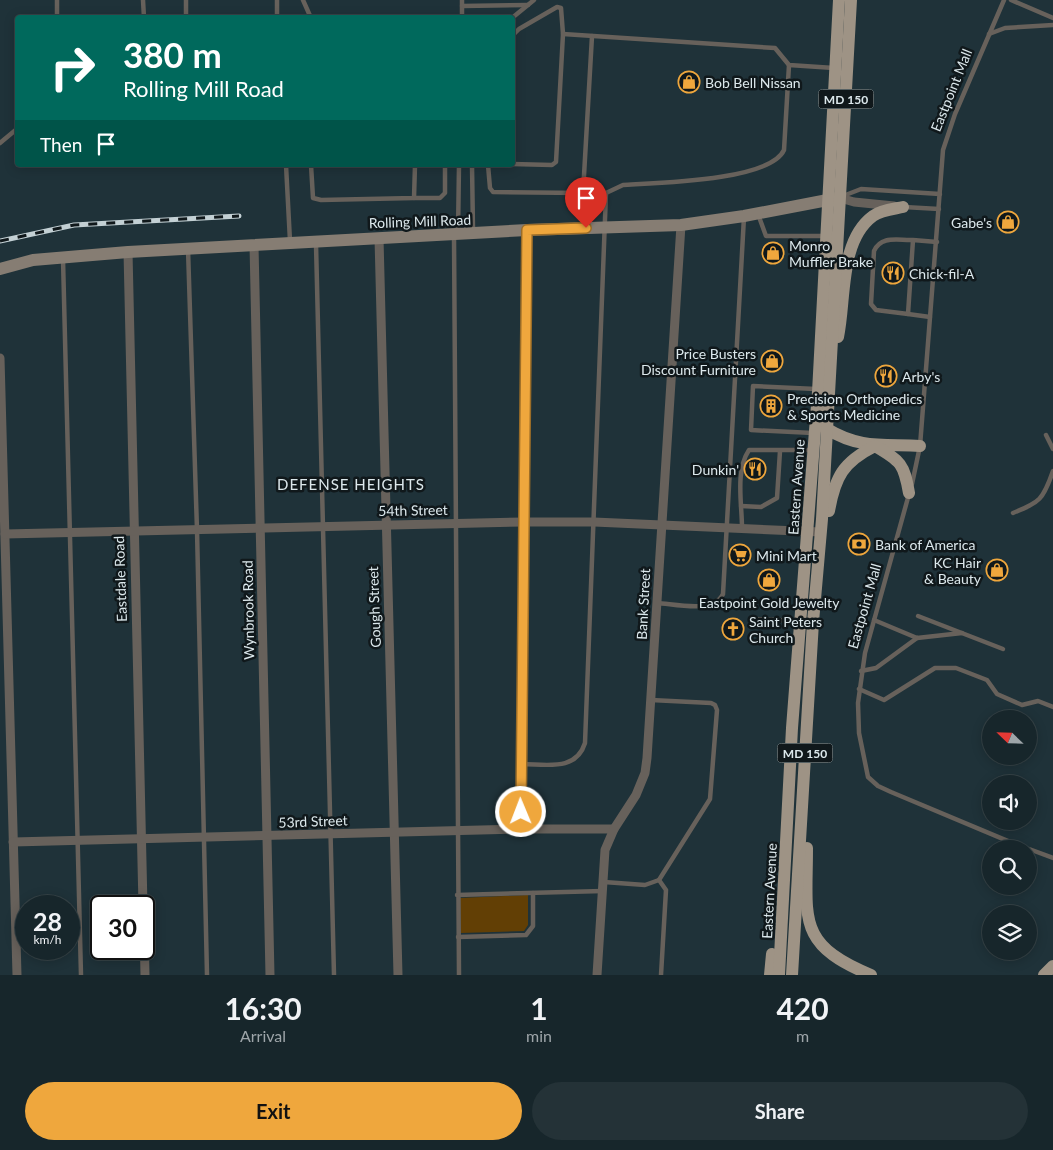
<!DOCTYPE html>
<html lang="en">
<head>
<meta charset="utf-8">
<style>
  body { margin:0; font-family:Lato,sans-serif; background:#243237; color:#f1f3f6; height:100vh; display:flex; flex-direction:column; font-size:19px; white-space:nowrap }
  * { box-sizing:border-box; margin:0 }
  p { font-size:16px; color:#9ea5a9 }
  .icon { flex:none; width:28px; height:28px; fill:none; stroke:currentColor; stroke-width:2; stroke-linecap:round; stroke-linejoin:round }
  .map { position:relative; height:975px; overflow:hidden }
  .sheet { display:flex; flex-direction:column; background:#17262b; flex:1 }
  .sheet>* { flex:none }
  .top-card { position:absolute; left:15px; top:15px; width:500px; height:152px; border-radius:5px; box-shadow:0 2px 12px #0003,0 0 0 1px #364347; background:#00695c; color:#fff; overflow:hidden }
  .needle { width:32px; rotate:293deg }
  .buttons { position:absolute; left:982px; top:710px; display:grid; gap:10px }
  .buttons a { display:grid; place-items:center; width:55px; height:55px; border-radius:50%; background:#17262b; box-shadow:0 2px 12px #0003,0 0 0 1px #364347; font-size:25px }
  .speed { position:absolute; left:15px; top:895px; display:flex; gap:10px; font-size:25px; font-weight:700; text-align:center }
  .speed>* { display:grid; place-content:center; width:65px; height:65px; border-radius:50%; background:#17262b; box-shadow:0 2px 12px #0003,0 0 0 1px #364347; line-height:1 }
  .speed small { font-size:12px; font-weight:400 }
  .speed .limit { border:2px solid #111; border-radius:8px; background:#fff; color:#111 }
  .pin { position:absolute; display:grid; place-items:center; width:42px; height:42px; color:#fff; margin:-51px -21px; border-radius:50% 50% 50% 0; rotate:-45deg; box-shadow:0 0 5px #0007 }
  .pin .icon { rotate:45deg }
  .me { position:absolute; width:55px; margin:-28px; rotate:359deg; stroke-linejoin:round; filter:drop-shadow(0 0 4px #0008) }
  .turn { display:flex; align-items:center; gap:18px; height:105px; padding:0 25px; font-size:22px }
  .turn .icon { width:65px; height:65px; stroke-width:2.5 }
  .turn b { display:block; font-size:35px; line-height:42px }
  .then { display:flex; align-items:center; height:48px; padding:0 25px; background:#0003; gap:10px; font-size:19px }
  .eta { display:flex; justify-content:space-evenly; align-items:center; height:85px; text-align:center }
  .eta b { font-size:30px; font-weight:700; line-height:35px }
  .action { display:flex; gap:10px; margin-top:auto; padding:10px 25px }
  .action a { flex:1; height:58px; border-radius:30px; background:#efa73d; color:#111; font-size:20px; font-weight:700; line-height:58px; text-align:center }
  .action a+a { background:#243237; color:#f1f3f6 }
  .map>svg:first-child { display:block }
</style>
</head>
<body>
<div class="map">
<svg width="1053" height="975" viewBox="0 0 1053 975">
  <rect width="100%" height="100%" fill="#1f3239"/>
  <path fill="#623f05" d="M528,895v30l-4,6 -63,2 -1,-35z"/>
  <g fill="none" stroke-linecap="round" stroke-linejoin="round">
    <g stroke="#67615b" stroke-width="4.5">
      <path d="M57,0v18"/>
      <path d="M143,0l1,18"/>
      <path d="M186,0v18"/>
      <path d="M277,0v18"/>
      <path d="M303,0l8,18"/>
      <path d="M462,0v18"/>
      <path d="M1011,0l42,18"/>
      <path d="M462,6l66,-1"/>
      <path d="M512,18l22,-18"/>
      <path d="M563,34l212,14 14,17 45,3"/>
      <path d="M989,34l16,-6 48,-3"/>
      <path d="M512,36l7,-7 38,-22 4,1 2,26 -7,128 -4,3 -40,-1"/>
      <path d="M592,36l-9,157h23l17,-8c33,-2 147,-4 161,-35l5,-85"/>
      <path d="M0,143l18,-15"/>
      <path d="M286,165l4,76"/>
      <path d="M311,165l2,33 8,2 93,-2 1,-33"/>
      <path d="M472,165l1,65"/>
      <path d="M488,165l2,23 3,4 90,1"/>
      <path d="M843,196l18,-7 79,5"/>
      <path d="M414,198h26l5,-5v-28"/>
      <path d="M904,207l35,2"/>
      <path d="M758,214l8,22h59"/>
      <path d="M458,234l1,-69"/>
      <path d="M454,236l5,739"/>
      <path d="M913,240l-5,74 -32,-4 -5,-6 3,-53c7,-15 22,-11 36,-11h3l24,2"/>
      <path d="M316,244l18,731"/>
      <path d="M188,249l9,281 10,445"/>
      <path d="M63,259l18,716"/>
      <path d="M908,314l22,3"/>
      <path d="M813,433l-62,-3 2,-44 63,3"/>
      <path d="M1046,435l7,14"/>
      <path d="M912,484l8,-38 23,-296 12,-36 49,-114"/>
      <path d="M909,494l-44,159 -7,50 1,30 9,44 10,9 13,6 136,57"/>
      <path d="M741,506l20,1 16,-9 3,-47"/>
      <path d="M1013,513c27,-11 30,-13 40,-42"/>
      <path d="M742,528c0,-24 -7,-57 7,-78h63"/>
      <path d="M657,603c18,1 57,11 66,-9l21,-377"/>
      <path d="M918,616l85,33"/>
      <path d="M755,619l44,2"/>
      <path d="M874,620l43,18 45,-5"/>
      <path d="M861,671l15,-3 41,-30"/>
      <path d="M859,689l25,11 51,-32h21l31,12 10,14 25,11 16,-4 15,6"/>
      <path d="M651,700l60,3 4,2 2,5 -7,89 -51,81 7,10 -5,85"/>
      <path d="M521,764c25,0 55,8 64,-21l21,-550"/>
      <path d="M1029,849l24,9"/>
      <path d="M604,882l41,3 14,-5"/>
      <path d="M457,895l146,-4"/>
      <path d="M458,937l68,-2 7,-9v-33"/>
    </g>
    <g stroke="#67615b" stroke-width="9">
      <path d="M840,198l14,4 40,4"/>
      <path d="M379,238l19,737"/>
      <path d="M254,245l16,730"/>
      <path d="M128,252l15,654"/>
      <path d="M0,358l17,617"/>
      <path d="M5,534l519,-12h70l227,10"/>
      <path d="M522,829l5,-599"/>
      <path d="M13,842l509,-13h92"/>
      <path d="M144,928l1,47"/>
      <path d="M597,975l8,-125 9,-21 22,-34 9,-22 2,-15 34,-533"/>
    </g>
    <path stroke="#867d73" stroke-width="12" d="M0,269l33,-9 95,-8 399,-22 154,-5 63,-9 94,-18"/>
    <g stroke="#9e9385" stroke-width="12">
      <path d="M838,337c8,-38 1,-96 35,-121 8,-6 21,-7 30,-9"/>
      <path d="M825,422l2,7c33,20 56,15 93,17"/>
      <path d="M829,511c6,-34 14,-49 46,-65 26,15 29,18 34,47"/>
      <path d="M807,848c0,71 -11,96 64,127"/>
      <path d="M770,975l2,-21"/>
      <path d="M779,975l13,-247 26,-336 21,-392"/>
      <path d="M792,975l21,-353 9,-103 29,-519"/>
      <path d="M1044,975l9,-9"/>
    </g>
    <g stroke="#c3d0d4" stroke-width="5">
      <path id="rail" d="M0,241l74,-16 165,-9"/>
    </g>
    <use href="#rail" stroke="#10181b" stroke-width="3" stroke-dasharray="9" stroke-linecap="butt"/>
  </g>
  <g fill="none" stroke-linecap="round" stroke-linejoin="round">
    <g stroke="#9b6d28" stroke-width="12">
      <path id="route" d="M521,812l6,-582 59,-2"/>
    </g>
    <use href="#route" stroke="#efa73d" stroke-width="9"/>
  </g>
  <defs>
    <g id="shop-ring" transform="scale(1.125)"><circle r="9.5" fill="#10181b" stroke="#efa73d" stroke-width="1.5"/><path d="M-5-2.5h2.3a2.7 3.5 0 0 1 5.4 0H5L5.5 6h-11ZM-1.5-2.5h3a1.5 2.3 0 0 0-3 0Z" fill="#efa73d"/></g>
    <g id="restaurant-ring" transform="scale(1.125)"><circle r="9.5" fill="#10181b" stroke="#efa73d" stroke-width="1.5"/><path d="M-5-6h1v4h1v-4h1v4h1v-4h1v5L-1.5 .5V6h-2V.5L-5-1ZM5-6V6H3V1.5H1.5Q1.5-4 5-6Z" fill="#efa73d"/></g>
    <g id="building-ring" transform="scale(1.125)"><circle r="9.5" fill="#10181b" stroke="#efa73d" stroke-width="1.5"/><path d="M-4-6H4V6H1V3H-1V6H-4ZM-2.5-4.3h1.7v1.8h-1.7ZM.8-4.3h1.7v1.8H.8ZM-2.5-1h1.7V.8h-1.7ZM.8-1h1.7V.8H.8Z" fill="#efa73d"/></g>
    <g id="bank-ring" transform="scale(1.125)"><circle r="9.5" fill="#10181b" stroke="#efa73d" stroke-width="1.5"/><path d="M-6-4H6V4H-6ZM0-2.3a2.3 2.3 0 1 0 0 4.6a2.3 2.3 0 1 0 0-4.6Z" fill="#efa73d"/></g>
    <g id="supermarket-ring" transform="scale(1.125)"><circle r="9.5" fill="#10181b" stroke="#efa73d" stroke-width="1.5"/><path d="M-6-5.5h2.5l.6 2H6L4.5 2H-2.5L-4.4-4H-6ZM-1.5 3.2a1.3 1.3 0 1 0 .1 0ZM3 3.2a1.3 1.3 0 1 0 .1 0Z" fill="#efa73d"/></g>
    <g id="church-ring" transform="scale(1.125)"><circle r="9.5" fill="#10181b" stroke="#efa73d" stroke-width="1.5"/><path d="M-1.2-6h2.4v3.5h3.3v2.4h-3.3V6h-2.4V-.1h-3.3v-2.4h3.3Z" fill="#efa73d"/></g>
  </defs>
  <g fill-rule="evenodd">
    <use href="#shop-ring" x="689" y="82"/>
    <use href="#shop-ring" x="1008" y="222"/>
    <use href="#shop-ring" x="773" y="253"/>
    <use href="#restaurant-ring" x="893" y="273"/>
    <use href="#shop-ring" x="772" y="361"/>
    <use href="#restaurant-ring" x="886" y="376"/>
    <use href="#building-ring" x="771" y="406"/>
    <use href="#restaurant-ring" x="755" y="469"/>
    <use href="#bank-ring" x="859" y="544"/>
    <use href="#supermarket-ring" x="740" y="555"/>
    <use href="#shop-ring" x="997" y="570"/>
    <use href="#shop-ring" x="769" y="580"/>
    <use href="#church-ring" x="733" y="629"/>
  </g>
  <g text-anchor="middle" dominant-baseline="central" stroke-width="5" stroke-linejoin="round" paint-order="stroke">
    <g fill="#10181b" stroke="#9faaad" stroke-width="1">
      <rect x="818.5" y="89.5" width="55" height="19" rx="4"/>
      <rect x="777.5" y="743.5" width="55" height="19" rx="4"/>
    </g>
    <g font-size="12" font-weight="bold" fill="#dce8ec">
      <text x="846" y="99">MD 150</text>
      <text x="805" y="753">MD 150</text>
    </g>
    <g font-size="14" fill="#dce8ec" stroke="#10181b" text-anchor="start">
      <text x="705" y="82">Bob Bell Nissan</text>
      <text x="992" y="222" text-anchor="end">Gabe's</text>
      <text x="789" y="245">Monro<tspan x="789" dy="16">Muffler Brake</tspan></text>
      <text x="909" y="273">Chick-fil-A</text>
      <text x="756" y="353" text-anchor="end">Price Busters<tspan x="756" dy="16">Discount Furniture</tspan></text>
      <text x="902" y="376">Arby's</text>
      <text x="787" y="398">Precision Orthopedics<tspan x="787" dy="16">&amp; Sports Medicine</tspan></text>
      <text x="739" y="469" text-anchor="end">Dunkin'</text>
      <text x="875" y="544">Bank of America</text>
      <text x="756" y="555">Mini Mart</text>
      <text x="981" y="562" text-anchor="end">KC Hair<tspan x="981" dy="16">&amp; Beauty</tspan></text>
      <text x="769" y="602" text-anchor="middle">Eastpoint Gold Jewelty</text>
      <text x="749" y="621">Saint Peters<tspan x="749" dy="16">Church</tspan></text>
    </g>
    <g font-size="14" fill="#dce8ec" stroke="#10181b">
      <text transform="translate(951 90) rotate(-68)">Eastpoint Mall</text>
      <text transform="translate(420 221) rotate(-2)">Rolling Mill Road</text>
      <text transform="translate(796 487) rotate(-86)">Eastern Avenue</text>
      <text transform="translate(413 510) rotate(-1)">54th Street</text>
      <text transform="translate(120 579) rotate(-92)">Eastdale Road</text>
      <text transform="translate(643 604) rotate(-87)">Bank Street</text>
      <text transform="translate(864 606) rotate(-74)">Eastpoint Mall</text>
      <text transform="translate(374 607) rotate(-92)">Gough Street</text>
      <text transform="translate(248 610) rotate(-91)">Wynbrook Road</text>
      <text transform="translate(313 821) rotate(-2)">53rd Street</text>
      <text transform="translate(769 891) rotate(-87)">Eastern Avenue</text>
    </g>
    <g font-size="15" letter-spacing="1" fill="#dce8ec" stroke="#10181b">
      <text x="351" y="484">DEFENSE HEIGHTS</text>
    </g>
  </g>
</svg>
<div class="buttons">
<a><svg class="needle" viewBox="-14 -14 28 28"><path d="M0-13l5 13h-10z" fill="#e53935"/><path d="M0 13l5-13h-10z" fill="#9ea5a9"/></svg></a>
<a><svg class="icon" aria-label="sound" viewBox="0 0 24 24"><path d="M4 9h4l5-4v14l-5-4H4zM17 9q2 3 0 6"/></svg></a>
<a><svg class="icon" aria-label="search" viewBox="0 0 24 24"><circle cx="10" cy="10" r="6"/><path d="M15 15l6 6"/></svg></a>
<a><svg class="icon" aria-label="layers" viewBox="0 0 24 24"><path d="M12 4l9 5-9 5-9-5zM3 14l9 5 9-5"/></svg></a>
</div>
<div class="speed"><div>28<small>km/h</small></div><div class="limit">30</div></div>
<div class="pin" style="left:586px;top:228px;background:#d93025"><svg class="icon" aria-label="arrive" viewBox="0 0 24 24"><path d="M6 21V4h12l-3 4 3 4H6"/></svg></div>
<svg class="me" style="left:521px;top:812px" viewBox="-20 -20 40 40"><circle r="17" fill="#efa73d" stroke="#fff" stroke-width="3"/><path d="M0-11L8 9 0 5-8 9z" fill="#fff"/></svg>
<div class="top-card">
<div class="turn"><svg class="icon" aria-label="right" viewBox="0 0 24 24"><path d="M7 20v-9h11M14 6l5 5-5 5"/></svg><div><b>380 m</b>Rolling Mill Road</div></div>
<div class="then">Then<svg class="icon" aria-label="arrive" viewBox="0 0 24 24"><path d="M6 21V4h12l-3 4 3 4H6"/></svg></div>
</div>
</div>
<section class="sheet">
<div class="eta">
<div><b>16:30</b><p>Arrival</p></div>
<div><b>1</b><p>min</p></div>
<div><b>420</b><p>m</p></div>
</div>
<div class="action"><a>Exit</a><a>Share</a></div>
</section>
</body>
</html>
